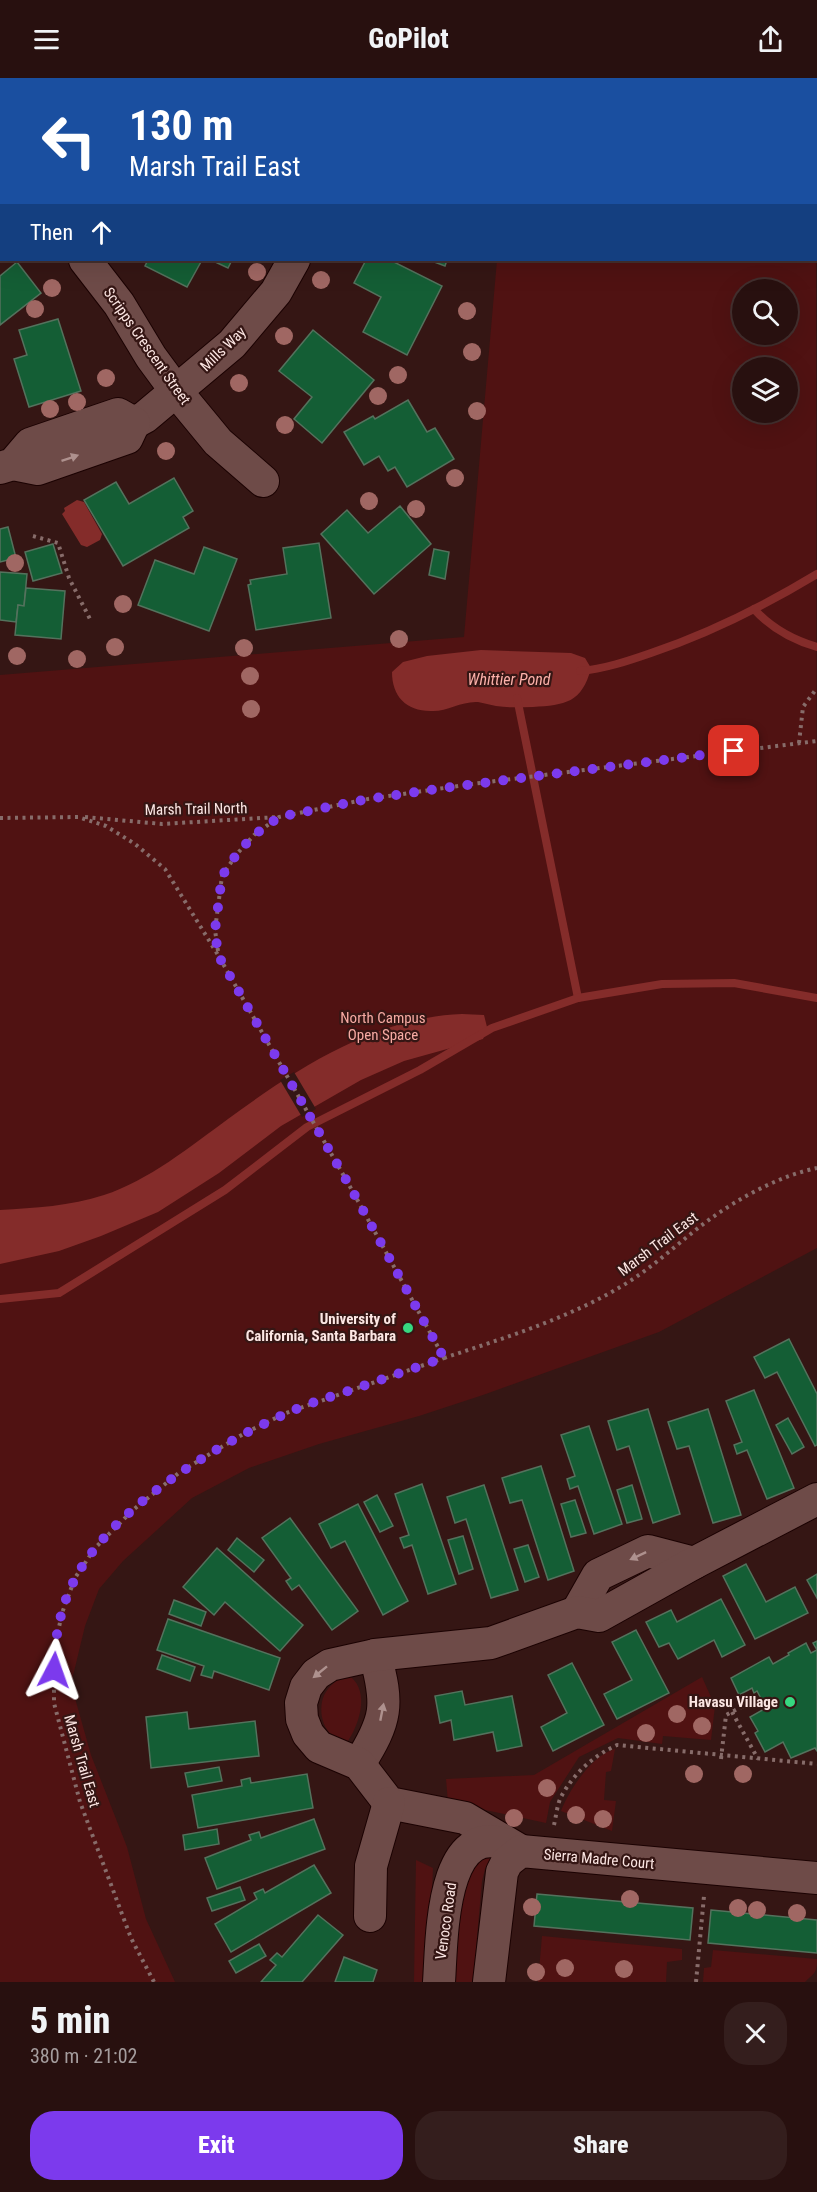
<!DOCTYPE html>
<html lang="en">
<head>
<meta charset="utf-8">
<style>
  body { margin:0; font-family:"Roboto Condensed",sans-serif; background:#341e1d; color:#f1f3f6; height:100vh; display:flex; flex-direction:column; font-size:22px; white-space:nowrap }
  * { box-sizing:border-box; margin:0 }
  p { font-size:20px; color:#a59d9e }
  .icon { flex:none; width:33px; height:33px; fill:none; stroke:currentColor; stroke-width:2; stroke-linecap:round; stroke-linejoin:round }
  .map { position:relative; height:1904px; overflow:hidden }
  .sheet { display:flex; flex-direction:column; background:#28100f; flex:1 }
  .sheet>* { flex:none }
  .top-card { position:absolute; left:0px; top:0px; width:818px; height:183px; box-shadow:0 6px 24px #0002,0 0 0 2px #44302f; background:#1a4fa0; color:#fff; overflow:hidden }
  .controls { position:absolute; left:732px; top:201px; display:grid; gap:12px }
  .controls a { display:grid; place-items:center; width:66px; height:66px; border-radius:50%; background:#28100f; box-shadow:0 6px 24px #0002,0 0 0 2px #44302f; font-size:30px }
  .pin { position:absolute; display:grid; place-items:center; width:51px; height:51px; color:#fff; margin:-26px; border-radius:12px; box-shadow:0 3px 9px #0006 }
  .me { position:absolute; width:66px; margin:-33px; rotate:4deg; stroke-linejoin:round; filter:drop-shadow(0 0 4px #0008) }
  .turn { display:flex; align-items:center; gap:21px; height:126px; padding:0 30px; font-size:27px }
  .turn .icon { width:78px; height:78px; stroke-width:2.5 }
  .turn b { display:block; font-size:42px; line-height:51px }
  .then { display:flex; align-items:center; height:57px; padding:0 30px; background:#0003; gap:12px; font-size:22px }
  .round { display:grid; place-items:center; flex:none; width:63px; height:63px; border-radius:24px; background:#341e1d }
  .headline { display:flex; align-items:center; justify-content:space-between; height:102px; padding:0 30px }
  h1 { font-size:36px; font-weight:800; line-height:45px }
  .cta { display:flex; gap:12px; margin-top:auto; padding:12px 30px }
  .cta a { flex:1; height:69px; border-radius:24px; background:#7c3aed; color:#fff; font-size:24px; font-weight:800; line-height:69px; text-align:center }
  .cta a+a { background:#341e1d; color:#f1f3f6 }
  header { display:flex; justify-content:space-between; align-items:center; height:78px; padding:0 30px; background:#28100f; font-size:27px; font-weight:800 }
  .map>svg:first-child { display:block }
</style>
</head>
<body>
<header><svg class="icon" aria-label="menu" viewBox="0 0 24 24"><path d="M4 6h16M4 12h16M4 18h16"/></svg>GoPilot<svg class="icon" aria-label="share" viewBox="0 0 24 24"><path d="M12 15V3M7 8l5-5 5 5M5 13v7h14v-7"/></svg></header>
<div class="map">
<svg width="817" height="1904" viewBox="0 0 817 1904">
  <rect width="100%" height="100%" fill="#351614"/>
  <g fill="#501212" fill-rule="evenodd">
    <path d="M816,134l1,1036 -158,84 -176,63 -64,21 -100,28 -70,24 -57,30 -69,63 -24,28 -14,37 -14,58 20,71 36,92 19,72 29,63h-175v-1307l464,-38 33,-377h319zM742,212h46v44h-46zM742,290h46v44h-46z"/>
    <path d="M342,1599h9c18,16 9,45 -3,64 -21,0 -31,-24 -25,-43 3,-9 11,-16 19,-21z"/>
    <path d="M702,1599l13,29 -4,34 -48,-4 -1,8 -44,-6 -39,19 -29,45 -4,21 -98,-21 -2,-23 88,-4z"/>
    <path d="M615,1671l-4,22 -5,1 -2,28 12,1 -4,30 -51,-20c8,-21 31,-56 54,-62z"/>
    <path d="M491,1780l-6,11 -3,12 -9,101h-26l5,-78 24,-45z"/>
    <path d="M416,1782l17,8 -5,114h-14z"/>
    <path d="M542,1858l140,13v11l-15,2 -1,20h-128z"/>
    <path d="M713,1872l104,9c0,15 -3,14 -12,23h-102l1,-14 7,-1z"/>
  </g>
  <g fill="#842c2a">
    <path d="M77,422l7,2 18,32 -2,6 -13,7 -6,-2 -19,-31 3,-3 -1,-3z"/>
    <path d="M481,572l90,3 14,5 6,10c-9,35 -26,37 -58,39 -13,0 -24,1 -37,-1 -6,-1 -12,-3 -18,-4 -16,-1 -30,9 -45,9 -26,1 -41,-14 -41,-39l11,-10 24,-6z"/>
    <path d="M462,936l22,1 3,12 -4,12 -79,22 -43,19 -80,46 -62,47 -61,39 -57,24 -42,15 -59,13v-54c35,-2 70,-4 104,-15 44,-14 87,-49 124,-76 68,-50 148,-102 234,-105z"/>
  </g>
  <path fill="#351614" d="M294,994l22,37 -14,8 -22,-37z"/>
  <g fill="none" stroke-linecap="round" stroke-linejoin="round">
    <g stroke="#842c2a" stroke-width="8">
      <path d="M754,531c17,19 39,31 63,38"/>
      <path d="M580,593c24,-2 48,-10 71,-18 59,-20 113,-47 166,-79"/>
      <path d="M517,620l61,300"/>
      <path d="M0,1221l59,-6 166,-103 82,-63 113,-57 72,-42 86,-30 84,-14 72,-1 83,15"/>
    </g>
  </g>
  <g fill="#145e35" stroke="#54725d" stroke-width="1.5">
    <path d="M193,0h46l-46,2z"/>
    <path d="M617,0h112l-113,2z"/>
    <path d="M148,182h54l-15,27 -42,-21z"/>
    <path d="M211,182h21l-4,8z"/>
    <path d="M366,182h24l52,26 -35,69 -44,-23 18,-35 -27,-14z"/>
    <path d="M429,182h18l-2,6z"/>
    <path d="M17,184l24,31 -41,32v-49z"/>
    <path d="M58,241l23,72 -52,16 -15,-48 13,-4 -8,-25z"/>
    <path d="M313,252l61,50 -52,63 -28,-24 18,-22 -33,-26z"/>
    <path d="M408,322l19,32 8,-4 19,31 -47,28 -12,-20 -7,4 -9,-15 -15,9 -20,-33 29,-16 2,3z"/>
    <path d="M174,400l19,33 -10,6 6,11 -66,38 -39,-66 32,-18 13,22z"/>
    <path d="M400,428l31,38 -57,50 -53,-60 26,-24 21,23z"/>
    <path d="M8,449l8,31 -16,4v-33z"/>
    <path d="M319,465l12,75 -75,12 -8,-45 3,-1 -1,-4 37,-6 -4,-26z"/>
    <path d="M53,466l9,29 -29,8 -8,-29z"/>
    <path d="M204,469l33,12 -28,72 -71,-26 17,-45 39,14z"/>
    <path d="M434,471l15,3 -4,27 -16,-4z"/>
    <path d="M0,494l27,2 -3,32 -6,-1 -2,17 -16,-2z"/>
    <path d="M26,510l39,3 -4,48 -46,-4 3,-30 6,1z"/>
    <path d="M789,1261l28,55v51l-2,1 -38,-74 -12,6 -11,-21z"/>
    <path d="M754,1312l40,98 -27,11 -20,-49 -10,4 -3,-9 8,-3 -16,-41z"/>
    <path d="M648,1331l32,105 -27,9 -24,-77 -12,4 -9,-29z"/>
    <path d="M708,1331l33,106 -28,8 -24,-77 -12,3 -9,-27z"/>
    <path d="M788,1340l16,29 -12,7 -16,-29z"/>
    <path d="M589,1348l33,98 -28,10 -16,-48 -8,3 -3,-10 8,-3 -14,-41z"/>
    <path d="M541,1388l33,105 -26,9 -26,-80 -12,3 -8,-25z"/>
    <path d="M422,1406l34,100 -28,10 -16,-49 -8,3 -4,-10 9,-3 -14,-41z"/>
    <path d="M484,1407l34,105 -27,8 -25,-79 -11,4 -8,-26z"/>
    <path d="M632,1407l10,34 -15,4 -10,-33z"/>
    <path d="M377,1417l16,31 -13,6 -16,-30z"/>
    <path d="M575,1422l11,33 -15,4 -10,-33z"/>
    <path d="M358,1426l50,97 -25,14 -38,-74 -14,7 -12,-24z"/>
    <path d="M290,1440l68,93 -26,19 -33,-45 -7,5 -6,-9 5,-3 -29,-40z"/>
    <path d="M463,1458l10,33 -14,5 -11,-34z"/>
    <path d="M237,1460l27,22 -10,12 -26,-22z"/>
    <path d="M528,1467l11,32 -14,5 -11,-33z"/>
    <path d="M217,1470l86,77 -23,26 -55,-49 -11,13 -31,-28z"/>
    <path d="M746,1486l20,38 29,-15 13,26 -53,26 -32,-63z"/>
    <path d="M817,1496v24l-10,-18z"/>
    <path d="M721,1521l24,46 -23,12 -8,-17 -36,19 -9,-16 -10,4 -13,-25 25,-12 6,12z"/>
    <path d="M174,1522l32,12 -5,14 -32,-12z"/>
    <path d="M168,1541l112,39 -11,32 -55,-19 -2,7 -11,-3 3,-9 -47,-16z"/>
    <path d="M636,1552l33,63 -52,26 -13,-25 28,-14 -20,-38z"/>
    <path d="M817,1563v110l-2,-3 -24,10 -8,-16 -18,10 -10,-19 3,-2 -8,-14 16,-9 -9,-17 -3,2 -2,-5 -13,7 -8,-17 38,-21 4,7 16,-9 -1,-2 18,-10 5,10 6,-3 -4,-7z"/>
    <path d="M162,1577l33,12 -5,14 -33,-12z"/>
    <path d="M572,1585l32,62 -51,26 -12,-24 26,-14 -19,-38z"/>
    <path d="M462,1613l3,14 47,-9 10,50 -25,5 -4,-19 -39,8 -3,-20 -11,3 -5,-27z"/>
    <path d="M187,1634l2,17 66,-8 4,35 -108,12 -5,-51z"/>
    <path d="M219,1689l3,14 -34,6 -3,-14z"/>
    <path d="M307,1696l6,34 -115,20 -6,-33 50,-9 -1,-6 9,-2 1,5z"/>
    <path d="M314,1741l11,30 -108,40 -12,-31 46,-18 -2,-5 10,-3 2,6z"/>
    <path d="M217,1751l2,15 -34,6 -2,-15z"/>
    <path d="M314,1787l17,28 -100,59 -16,-28 42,-25 -3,-6 9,-4 2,4z"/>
    <path d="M240,1809l5,13 -33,11 -5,-13z"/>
    <path d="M537,1816l156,14 -3,32 -156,-14z"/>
    <path d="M711,1832l106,10v33l-109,-10z"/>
    <path d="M318,1837l25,20 -41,47h-41l15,-17 -6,-5 7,-7 5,4z"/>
    <path d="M259,1866l7,12 -30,17 -7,-12z"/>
    <path d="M344,1879l33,13 -4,12h-38z"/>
  </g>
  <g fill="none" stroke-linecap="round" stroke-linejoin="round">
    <g stroke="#1b0202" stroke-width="34">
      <g id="minor">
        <path d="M346,2v-2"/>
        <path d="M784,2v-2"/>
        <path d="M0,68l2,2"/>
        <path d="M816,96h1"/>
        <path d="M85,182l34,44 32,53 25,34 42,51 45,39"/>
        <path d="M134,345l11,-6 87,-73 44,-52 18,-32"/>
        <path d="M0,390l13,-4 25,5 89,-31 7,-15 -16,-9 -88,30 -17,20"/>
        <path d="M577,1534l21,-37 50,-24 46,12"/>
        <path d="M359,1686c28,-44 30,-59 16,-109"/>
        <path d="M521,1773l-56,-33 -76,-15 -30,-39 -40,-17 -11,-13 -6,-15 -1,-16 5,-16 10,-13 14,-9 45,-10 116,-12 86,-31 22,4 95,-53 123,-64"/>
        <path d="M370,1838l1,-50 18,-63"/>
        <path d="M439,1904c3,-41 1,-169 73,-135"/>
        <path d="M489,1904l13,-110 5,-10 14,-11 296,27"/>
      </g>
    </g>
    <g stroke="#876c6a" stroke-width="4" stroke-dasharray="3 4.5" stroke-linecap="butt">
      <path d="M33,458l25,7 11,35 22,43"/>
      <path d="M799,665l4,-36 14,-19"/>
      <path d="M85,739l77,7 116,-7"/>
      <path d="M0,740l78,-1 28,9 29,18 30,25 53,86 135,237 91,166 -158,55 -41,20 -65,39 -47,38 -38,38 -20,30 -13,35 -8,38v52l26,99 51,136 23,44"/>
      <path d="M218,873l-3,-21 7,-54 14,-21 18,-20 25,-18 89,-18 104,-15 345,-43"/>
      <path d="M444,1280c60,-20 123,-39 178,-72 32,-19 58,-45 88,-67 31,-22 69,-43 107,-51"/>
      <path d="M732,1634l26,47"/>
      <path d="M721,1681l5,-44 25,-13"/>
      <path d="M554,1747c2,-8 3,-20 7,-28 13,-24 32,-41 56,-52l200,19"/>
      <path d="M696,1904l8,-86"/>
    </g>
    <use href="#minor" stroke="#6e4b48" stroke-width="32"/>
  </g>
  <g fill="#a06763">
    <circle cx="257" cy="194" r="9"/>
    <circle cx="321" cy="202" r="9"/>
    <circle cx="52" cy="210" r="9"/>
    <circle cx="35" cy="231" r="9"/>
    <circle cx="467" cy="233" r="9"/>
    <circle cx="284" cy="258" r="9"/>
    <circle cx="472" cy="274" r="9"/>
    <circle cx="398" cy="297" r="9"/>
    <circle cx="106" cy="300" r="9"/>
    <circle cx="239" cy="305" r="9"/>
    <circle cx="378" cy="318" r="9"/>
    <circle cx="77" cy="324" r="9"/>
    <circle cx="50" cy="331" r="9"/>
    <circle cx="477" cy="333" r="9"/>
    <circle cx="285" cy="347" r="9"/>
    <circle cx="166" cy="373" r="9"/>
    <circle cx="455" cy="400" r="9"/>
    <circle cx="369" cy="423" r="9"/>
    <circle cx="416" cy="431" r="9"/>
    <circle cx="15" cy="485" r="9"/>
    <circle cx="123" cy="526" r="9"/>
    <circle cx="399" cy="561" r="9"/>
    <circle cx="115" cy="569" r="9"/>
    <circle cx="244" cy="570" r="9"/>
    <circle cx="17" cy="578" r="9"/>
    <circle cx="77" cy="581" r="9"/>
    <circle cx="250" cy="598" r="9"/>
    <circle cx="251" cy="631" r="9"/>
    <circle cx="677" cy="1636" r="9"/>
    <circle cx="702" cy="1648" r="9"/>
    <circle cx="646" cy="1655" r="9"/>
    <circle cx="694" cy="1696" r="9"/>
    <circle cx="743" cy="1696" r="9"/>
    <circle cx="547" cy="1710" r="9"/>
    <circle cx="576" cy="1737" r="9"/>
    <circle cx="514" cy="1740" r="9"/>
    <circle cx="603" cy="1741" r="9"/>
    <circle cx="630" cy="1821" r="9"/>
    <circle cx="532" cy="1829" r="9"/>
    <circle cx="738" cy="1830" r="9"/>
    <circle cx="757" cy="1832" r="9"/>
    <circle cx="797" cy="1835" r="9"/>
    <circle cx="565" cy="1890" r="9"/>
    <circle cx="624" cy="1891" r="9"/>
    <circle cx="536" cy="1894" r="9"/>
  </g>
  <defs><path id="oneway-solid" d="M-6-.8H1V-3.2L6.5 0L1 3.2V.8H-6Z" transform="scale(1.5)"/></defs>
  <g fill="#ae918e">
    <use href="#oneway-solid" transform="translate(70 380) rotate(-19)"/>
    <use href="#oneway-solid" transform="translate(638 1478) rotate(155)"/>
    <use href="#oneway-solid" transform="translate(320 1594) rotate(141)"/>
    <use href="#oneway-solid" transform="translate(382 1634) rotate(-79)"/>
  </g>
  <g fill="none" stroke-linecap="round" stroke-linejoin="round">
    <path stroke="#7c3aed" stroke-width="10" stroke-dasharray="0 18" d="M54,1592c0,-31 7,-66 22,-93 37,-69 138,-131 209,-163 19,-9 39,-15 60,-22 33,-11 66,-23 99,-34l-91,-166 -135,-237 -3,-25 7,-54 14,-21 18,-20 25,-18 89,-18 83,-12 283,-36"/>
  </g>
  <g fill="#37d880" stroke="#351614" stroke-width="2">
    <circle cx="408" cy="1250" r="6"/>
    <circle cx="790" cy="1624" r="6"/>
  </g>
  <g text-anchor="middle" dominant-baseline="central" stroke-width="4.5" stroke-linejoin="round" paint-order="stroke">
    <g font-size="15" fill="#fce6e3" stroke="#351614">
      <text transform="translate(147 268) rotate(55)">Scripps Crescent Street</text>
      <text transform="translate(223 271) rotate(-44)">Mills Way</text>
      <text transform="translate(196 731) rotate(-1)">Marsh Trail North</text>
      <text transform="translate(658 1166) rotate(-37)">Marsh Trail East</text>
      <text transform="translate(82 1683) rotate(74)">Marsh Trail East</text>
      <text transform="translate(599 1781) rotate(5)">Sierra Madre Court</text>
      <text transform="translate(446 1843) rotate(-82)">Venoco Road</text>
    </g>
    <g font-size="15" fill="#f7aaa3" stroke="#351614">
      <text x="383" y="940">North Campus<tspan x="383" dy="17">Open Space</tspan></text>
    </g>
    <g font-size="15" font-weight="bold" fill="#fce6e3" stroke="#351614" text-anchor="end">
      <text x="396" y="1241">University of<tspan x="396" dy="17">California, Santa Barbara</tspan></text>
      <text x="778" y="1624">Havasu Village</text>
    </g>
    <g font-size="16" font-style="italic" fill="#fdb1aa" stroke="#351614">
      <text x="509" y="601">Whittier Pond</text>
    </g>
  </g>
</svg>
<div class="controls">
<a><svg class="icon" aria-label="search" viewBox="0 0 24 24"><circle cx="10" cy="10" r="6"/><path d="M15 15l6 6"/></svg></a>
<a><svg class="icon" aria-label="layers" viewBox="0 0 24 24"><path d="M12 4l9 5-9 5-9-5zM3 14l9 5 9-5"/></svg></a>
</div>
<div class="pin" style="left:734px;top:673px;background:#d93025"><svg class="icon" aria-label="arrive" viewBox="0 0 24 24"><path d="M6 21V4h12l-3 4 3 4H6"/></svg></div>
<svg class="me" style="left:54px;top:1592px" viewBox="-20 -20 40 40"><path d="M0-17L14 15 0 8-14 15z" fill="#7c3aed" stroke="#fff" stroke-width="4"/></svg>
<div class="top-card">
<div class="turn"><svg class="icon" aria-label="left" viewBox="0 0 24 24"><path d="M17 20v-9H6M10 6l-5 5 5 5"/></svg><div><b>130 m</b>Marsh Trail East</div></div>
<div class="then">Then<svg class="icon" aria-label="ahead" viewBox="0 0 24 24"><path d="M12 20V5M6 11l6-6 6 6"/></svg></div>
</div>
</div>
<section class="sheet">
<div class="headline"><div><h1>5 min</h1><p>380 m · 21:02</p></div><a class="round"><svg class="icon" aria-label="close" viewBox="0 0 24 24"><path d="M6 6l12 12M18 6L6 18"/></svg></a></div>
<div class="cta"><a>Exit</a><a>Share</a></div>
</section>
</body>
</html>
